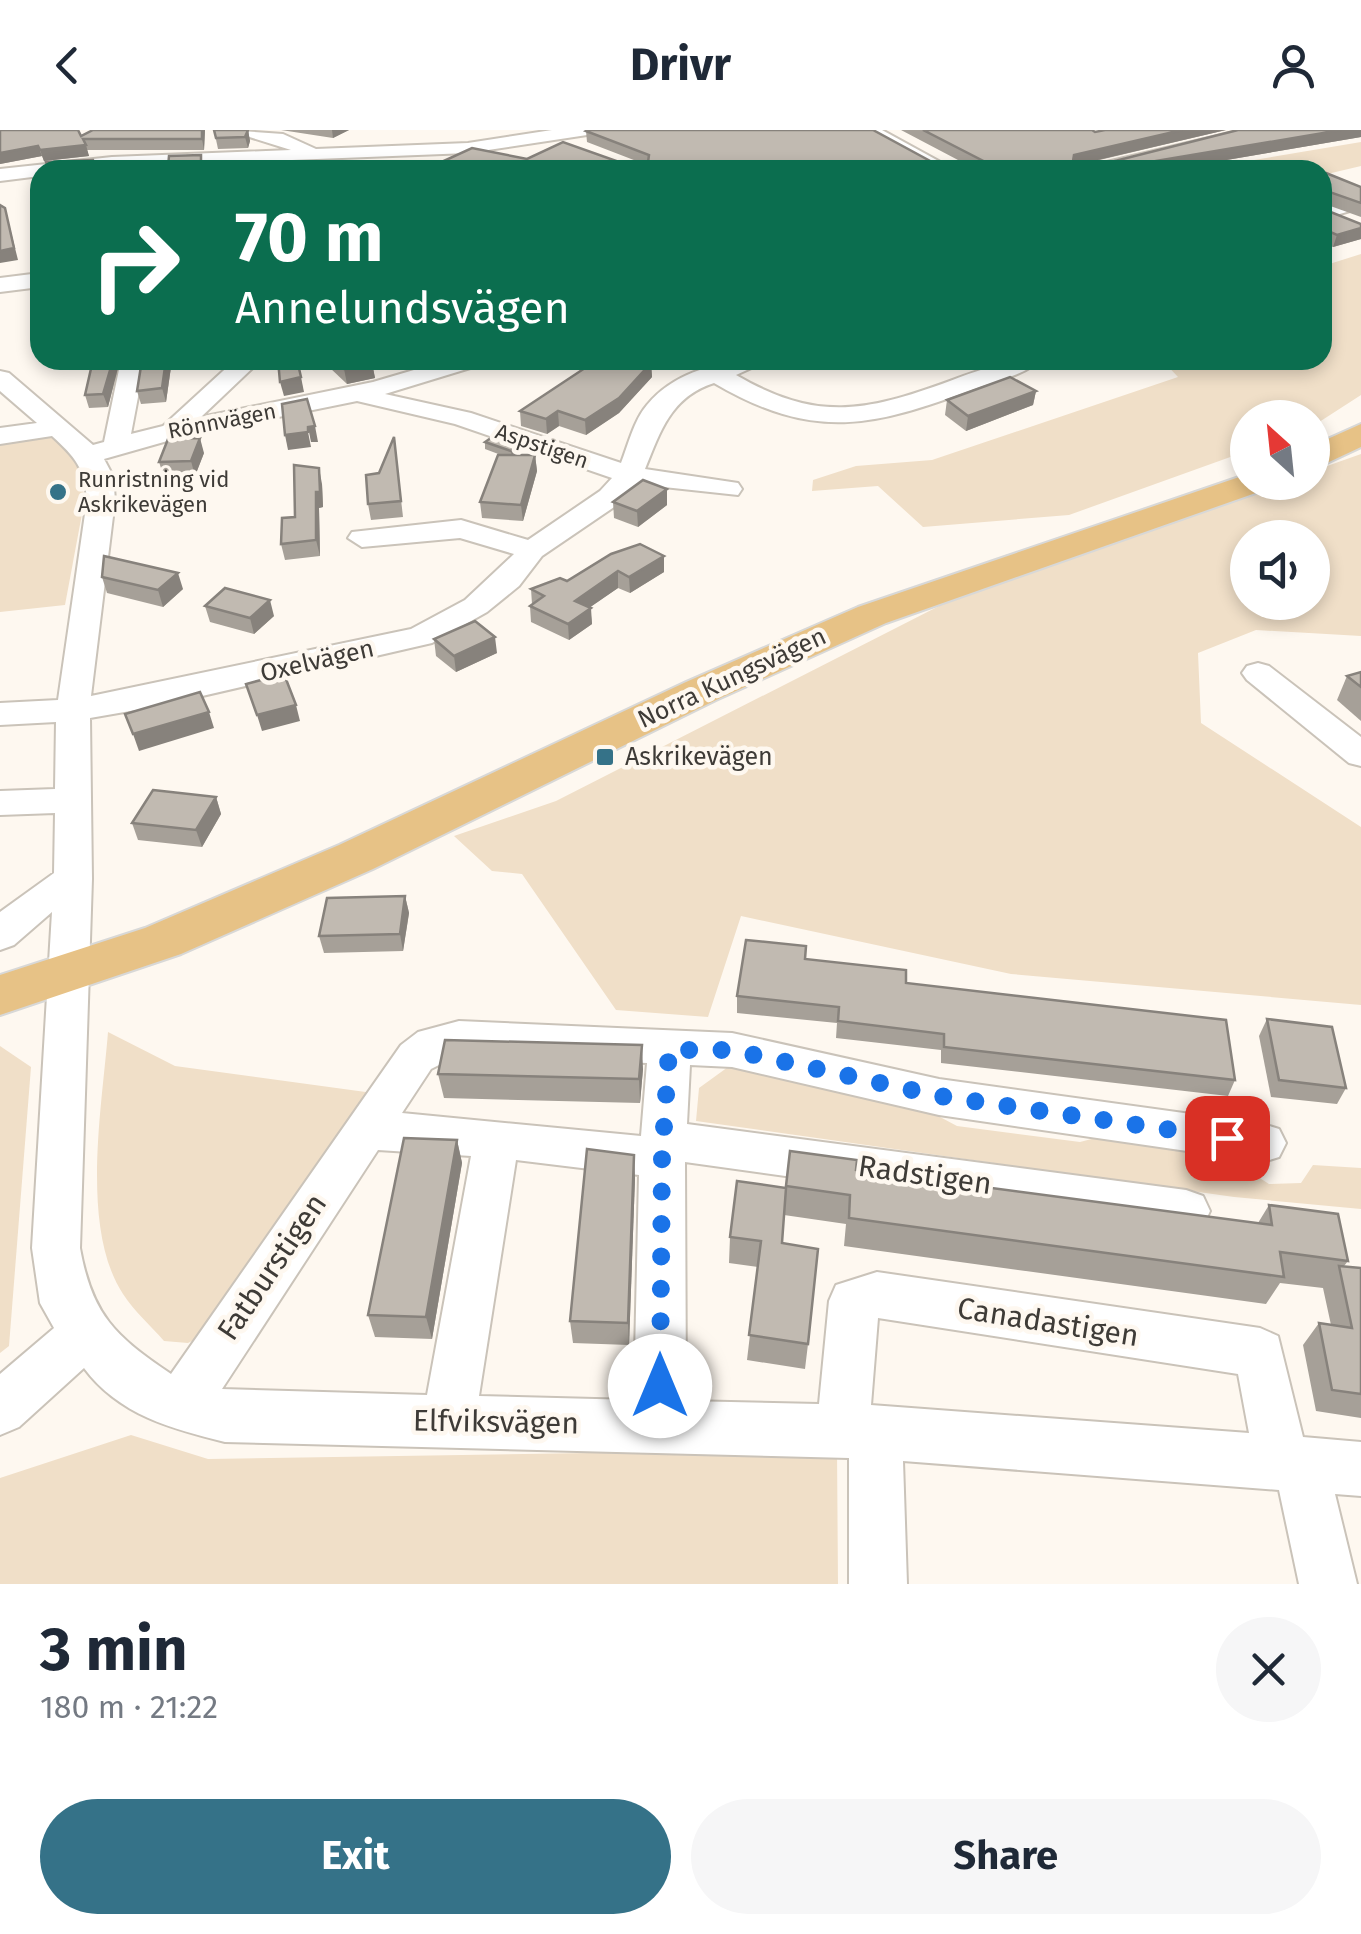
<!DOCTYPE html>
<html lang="en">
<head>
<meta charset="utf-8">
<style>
  body { margin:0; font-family:"Fira Sans",sans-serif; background:#f6f6f7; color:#1f2937; height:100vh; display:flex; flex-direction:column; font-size:38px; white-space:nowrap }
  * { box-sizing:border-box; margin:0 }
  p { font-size:32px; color:#747a83 }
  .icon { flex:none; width:55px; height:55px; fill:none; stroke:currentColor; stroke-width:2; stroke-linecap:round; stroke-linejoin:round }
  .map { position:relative; height:1454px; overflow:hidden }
  .sheet { display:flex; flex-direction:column; background:#fff; flex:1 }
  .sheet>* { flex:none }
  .guide { position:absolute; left:30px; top:30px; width:1302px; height:210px; border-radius:30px; box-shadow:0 5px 15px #0003; background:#0b6e4f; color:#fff; overflow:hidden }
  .needle { width:65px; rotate:333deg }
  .fabs { position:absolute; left:1230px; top:270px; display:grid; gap:20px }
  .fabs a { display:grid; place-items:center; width:100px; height:100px; border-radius:50%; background:#fff; box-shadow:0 5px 15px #0003; font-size:50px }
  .pin { position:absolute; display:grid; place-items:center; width:85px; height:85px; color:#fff; margin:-42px; border-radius:20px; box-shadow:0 5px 15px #0006 }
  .me { position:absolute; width:110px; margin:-55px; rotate:0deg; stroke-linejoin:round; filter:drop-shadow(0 0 8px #0008) }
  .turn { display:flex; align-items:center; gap:35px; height:210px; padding:0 40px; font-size:45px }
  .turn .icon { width:130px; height:130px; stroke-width:2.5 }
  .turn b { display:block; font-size:70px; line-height:85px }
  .round { display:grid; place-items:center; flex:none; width:105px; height:105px; border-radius:52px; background:#f6f6f7 }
  .head { display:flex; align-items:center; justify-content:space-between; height:170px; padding:0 40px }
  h1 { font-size:60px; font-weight:700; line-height:75px }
  .action { display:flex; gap:20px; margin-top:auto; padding:20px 40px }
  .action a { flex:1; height:115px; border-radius:60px; background:#357288; color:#fff; font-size:40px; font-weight:700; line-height:115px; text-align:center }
  .action a+a { background:#f6f6f7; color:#1f2937 }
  header { display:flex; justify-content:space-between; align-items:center; height:130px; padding:0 40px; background:#fff; font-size:45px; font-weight:700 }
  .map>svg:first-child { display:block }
</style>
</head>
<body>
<header><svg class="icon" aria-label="back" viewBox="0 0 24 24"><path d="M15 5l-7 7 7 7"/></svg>Drivr<svg class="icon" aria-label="person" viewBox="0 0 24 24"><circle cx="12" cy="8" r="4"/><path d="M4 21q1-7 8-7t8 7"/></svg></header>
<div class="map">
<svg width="1361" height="1454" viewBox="0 0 1361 1454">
  <rect width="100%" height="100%" fill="#fef8f0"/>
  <g fill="#f0dfc8" fill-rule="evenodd">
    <path d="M1361,12v24l-38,9 -1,-5h-184l-14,-6 35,-8 36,14z"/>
    <path d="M1361,124v141l-48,31 -1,-8h-64l-1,33 -178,64 -146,12 -45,-41 -66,5 1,-11 43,-14 76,-6 246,-83 -16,-17h160l1,-94z"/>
    <path d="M53,307l22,19 10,42 -20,107 -65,7v-174z"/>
    <path d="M1361,324v182l-105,-6 -58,23 3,70 160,104v178l-350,-31 -270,-58 -33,101 -92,-7 -94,-136 -30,-3 -38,-35 102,-35 440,-224 285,-94 31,-1 1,-11zM1248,408h64v64h-64z"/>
    <path d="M108,902l67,34 198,27 -169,242 -16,8 -24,-2c-13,-15 -30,-30 -41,-47 -43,-66 -21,-186 -15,-262z"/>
    <path d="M0,916l31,21 -22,279 -9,7z"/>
    <path d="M728,937l197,42 32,17 123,16 38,-10 95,16 56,36 32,-1 12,-18 48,3v41l-127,-12 -538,-76 3,-33z"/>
    <path d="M131,1305l77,24 629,-10 1,135h-838v-106z"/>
  </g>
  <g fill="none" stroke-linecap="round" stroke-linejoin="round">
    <g stroke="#cac3b9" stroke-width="4">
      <g id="minor">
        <path d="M227,0l56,4 33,15 152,-6 84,-13h44l-9,5 -119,18 -428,17v6l-40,5v-12l112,-12 179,-7z"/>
        <path d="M860,0h22l73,40h-23z"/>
        <path d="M1242,0h34l-168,40h-35z"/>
        <path d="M1361,66v12l-39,11v-12z"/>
        <path d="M40,143v14l-40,5v-14z"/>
        <path d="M121,230h24l-14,74 32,-8 72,-66h26l-60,57 172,-35 75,-22h36l-4,5 -95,29 86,19 150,50c7,-18 13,-43 26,-58 30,-36 78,-45 122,-45l-33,15c81,47 129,37 214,6 32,-12 56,-21 90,-21 -13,14 -44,21 -63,28 -105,39 -162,54 -263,-5 -43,14 -53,47 -69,86l93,14 4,6 -4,6 -102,-11 -16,19 -78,53 -23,30 -32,26 -55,31 -273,63 -69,12 2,161 -12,369c12,67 35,88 91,126l230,-329 17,-13 41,-11 273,12 207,46 324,45 16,5 7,14 -7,14 -16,5 -324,-47 -207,-48 -42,-2 -3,59 499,66 17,6 7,15 -7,15 -17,6 -501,-70 1,239 133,3 10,-103 7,-16 41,-13 383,56 18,8 25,101 58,5v54l-26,-2 22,90h-58l-20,-94 -376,-29 4,123h-58v-126l-624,-16c-53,-13 -106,-27 -141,-74l-65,59 -19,8v-61l54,-46 -14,-25 -8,-55 20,-336 -38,33 -14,5v-38l54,-39 1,-60 -55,2v-24l55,-2 1,-67 -56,3v-22l58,-3 29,-200c-2,-32 -12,-43 -35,-64l-52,8v-16l37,-5 -37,-32v-20l9,2 84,72 11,-3zM357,271l98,23 157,54 -12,13 -72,49 -67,-20 -109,12 -4,6 14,9 98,-9 54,16 -49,46 -54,29 -320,67 24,-196 -2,-24 -9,-17 81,-23zM459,925l188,8 -6,73 -239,-23 29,-44zM378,1020l93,6 -44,239 -205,-6zM516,1030l123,15 -5,225 -155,-4zM878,1188l360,56 11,59 -378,-28z"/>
        <path d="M1258,533l11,3 92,71v29l-12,-3 -102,-83 -5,-7 5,-7z"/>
      </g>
    </g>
    <g stroke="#d8d8d7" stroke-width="4">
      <g id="major">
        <path d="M1361,294v23l-49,23v-24z"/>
        <path d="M1248,344v8h24l-5,7 -381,134 -170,77 -343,169 -192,85 -181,61v-40l145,-47 194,-83 347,-163 172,-75z"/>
      </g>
    </g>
    <use href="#minor" fill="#fff" fill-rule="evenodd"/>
    <use href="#major" fill="#e7c286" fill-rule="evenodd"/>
  </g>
  <g fill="#a6a098">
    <path d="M0,0l81,6 12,-6h112l-1,20h-117l2,6 -45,5 -2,-5 -42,8z"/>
    <path d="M214,0h34l2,11 -2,7 -30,1z"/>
    <path d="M281,0h68l-16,8z"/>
    <path d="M901,0h191l3,2 131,-2 -135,32h20l250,-32v7l-193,33h-191z"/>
    <path d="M586,1l356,39h-518l103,-11 112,3 -52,-20z"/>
    <path d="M1322,44l39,13v30l-39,-14z"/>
    <path d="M1322,74l1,5 38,15v15l-28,8 -11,-4z"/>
    <path d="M93,230h27l-12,47 -19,1 -4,-13z"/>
    <path d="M142,230h30l-6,42 -25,2 -4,-13z"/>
    <path d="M327,230h42l3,3 3,15 -28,6 -18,-17z"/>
    <path d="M651,233l1,14 -33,36 -33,22 -27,-9 -12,8 -26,-8 -1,-15 77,-43z"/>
    <path d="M1036,261l-3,14 -67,26 -21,-16 2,-15z"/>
    <path d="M394,307l9,80 -32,3 -3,-16z"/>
    <path d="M485,312l37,9 -5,4h18l2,16 -14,50 -41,-3 -2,-16 21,-47 -16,-6z"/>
    <path d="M204,323l-9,23 -31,1 -5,-15z"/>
    <path d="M322,354l1,23 -4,1 1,48 -35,4 -4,-16 14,-27z"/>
    <path d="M613,372l54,3 -29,22 -24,-9z"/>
    <path d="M611,424l53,18 -34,21 -12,-5 -28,19 2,17 -23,16 -38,-18 -1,-16 2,-2 -1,-15 36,-8z"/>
    <path d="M102,447l81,12 -20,18 -56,-14z"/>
    <path d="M205,476l69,10 -20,18 -44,-12z"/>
    <path d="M434,509l63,14 -41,19 -20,-16z"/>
    <path d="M1361,542v49l-24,-21 10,-24z"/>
    <path d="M216,667l5,17 -19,33 -64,-7 -6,-17z"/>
    <path d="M405,766l4,17 -6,38 -79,2 -5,-17z"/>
    <path d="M805,829l430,121 -7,16 -287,-33v-13l-105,-12 1,-15 -100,-10v-17z"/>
    <path d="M1267,889l79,69 -9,16 -66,-7 -12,-61z"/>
    <path d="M643,939l-3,34 -196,-5 -6,-24z"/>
    <path d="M457,1010l5,23 -30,176 -57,-2 -7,-22z"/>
    <path d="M790,1021l66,19 402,53 11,-18 79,56 -4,5 17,2v150l-45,-7 -13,-66 16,-22 12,2 -8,-37 -43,-5 -14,21 -422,-58 2,-22 -62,-9 -2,28 26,101 -3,25 -58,-9 11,-93 -29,-4 1,-26 56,-49z"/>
    <path d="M635,1048l-6,167 -56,-2 -3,-22z"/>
  </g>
  <g fill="#87827c">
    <path d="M202,0h3l-1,20 -2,-11z"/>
    <path d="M248,0l2,11 -2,7 -3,-11z"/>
    <path d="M332,0h17l-16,8z"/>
    <path d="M1182,0h44l-154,36 2,-11z"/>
    <path d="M1341,0h20v7l-193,33h-41l17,-7z"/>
    <path d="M86,15l3,11 -45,5 -4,-11z"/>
    <path d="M38,16l4,10 -42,8v-11z"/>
    <path d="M201,25l3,15h-35l-1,-3z"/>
    <path d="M5,78l13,52 -18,3v-12z"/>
    <path d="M1361,98v11l-28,8 4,-12z"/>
    <path d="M113,230h7l-12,47 -5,-13z"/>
    <path d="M166,230h6l-6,42 -4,-14z"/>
    <path d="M372,233l3,15 -28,6 -3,-15z"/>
    <path d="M651,233l1,14 -33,36 -33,22 -1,-15z"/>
    <path d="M301,247l3,15 -20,4 -4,-14z"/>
    <path d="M1036,261l-3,14 -67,26 2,-15z"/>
    <path d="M558,281l1,15 -12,8 -1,-15z"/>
    <path d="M315,296l3,16h-7l-3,-15z"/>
    <path d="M308,302l3,15 -23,3 -3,-15z"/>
    <path d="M200,308l4,15 -9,23 -4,-15z"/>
    <path d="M522,313v8l-10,7 -1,-7z"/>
    <path d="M535,325l2,16 -14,50 -2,-16z"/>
    <path d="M319,338l3,16 1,23 -4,1 1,48 -4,-16v-48z"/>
    <path d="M667,359v16l-29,22 -1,-16z"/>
    <path d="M664,426v16l-34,21 -1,-16z"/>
    <path d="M618,441v17l-42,29 -1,-16z"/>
    <path d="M178,443l5,16 -20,18 -5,-17z"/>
    <path d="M270,470l4,16 -20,18 -4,-16z"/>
    <path d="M591,478l1,16 -23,16 -1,-16z"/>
    <path d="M495,507l2,16 -41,19 -2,-16z"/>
    <path d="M296,575l4,16 -38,10 -5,-16z"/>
    <path d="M209,582l5,16 -75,23 -6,-17z"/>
    <path d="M216,667l5,17 -19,33 -6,-17z"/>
    <path d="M405,766l4,17 -6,38 -3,-17z"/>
    <path d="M642,915l1,24 -3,34 -1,-24z"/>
    <path d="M457,1010l5,23 -30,176 -6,-22z"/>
    <path d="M634,1025l1,23 -6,167 -1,-22z"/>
  </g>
  <g fill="#c1bab1" stroke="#87827c" stroke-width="2.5">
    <path d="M0,0h78l3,6 12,-6h109v9h-119l3,6 -46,5 -2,-4 -38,7z"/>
    <path d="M214,0h34l-3,7 -29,1z"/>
    <path d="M588,0h285l59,32 10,8h-518l48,-22 55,11 36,-17 56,20h29l1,-7 -63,-24z"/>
    <path d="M923,0h169l3,2 10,-2h77l-108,25 -1,6 38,1 127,-32h103l-197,33 5,2 -22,5h-126z"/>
    <path d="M201,25v9l-33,3 1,-11z"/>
    <path d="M93,30l5,10h-49l-3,-8z"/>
    <path d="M262,33l2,7h-24l-1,-5z"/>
    <path d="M1326,43l35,14v16l-34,-12 -5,3v-20z"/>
    <path d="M1322,74l1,5 38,15v4l-24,7 -11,-5 -4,1z"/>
    <path d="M0,75l5,3 9,40 -14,3z"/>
    <path d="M93,230h20l-10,34 -18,1z"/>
    <path d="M142,230h24l-4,28 -25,3z"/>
    <path d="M278,230h19l4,17 -21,5z"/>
    <path d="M334,230h35l3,3 -28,6z"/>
    <path d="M610,230h26l15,3 -32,35 -34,22 -27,-9 -12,8 -26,-8 74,-49 3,6z"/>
    <path d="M1010,247l26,14 -68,25 -21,-16z"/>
    <path d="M307,269l8,27 -7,1v5l-23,3 -3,-31z"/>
    <path d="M495,305l27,8 -11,8 -26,-9z"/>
    <path d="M394,307l7,64 -33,3 -2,-29 13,-2z"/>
    <path d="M200,308l-9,23 -32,1 9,-23z"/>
    <path d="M498,325h37l-14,50 -41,-3z"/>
    <path d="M294,335l25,3 1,24h-4v48l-35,4 1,-26 13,-1z"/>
    <path d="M643,350l24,9 -30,22 -24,-9z"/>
    <path d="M640,414l24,12 -35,21 -11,-6 -43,30 16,7 -23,16 -38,-18 14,-10 -13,-7 29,-11 7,3 44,-27z"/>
    <path d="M104,426l74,17 -20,17 -56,-13z"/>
    <path d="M225,458l45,12 -20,18 -45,-12z"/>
    <path d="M475,491l20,16 -41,19 -20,-17z"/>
    <path d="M1361,542v15l-14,-11z"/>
    <path d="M284,544l12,31 -39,10 -11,-31z"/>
    <path d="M200,562l9,20 -76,22 -8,-20z"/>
    <path d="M153,660l63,7 -20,33 -64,-7z"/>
    <path d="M405,766l-5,38 -81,2 8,-38z"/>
    <path d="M746,810l60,6 -1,13 101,11v13l320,37 9,60 -291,-33v-13l-106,-13 1,-14 -102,-11z"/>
    <path d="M1267,889l65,8 14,61 -67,-8z"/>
    <path d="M445,910l197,5 -3,34 -201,-5z"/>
    <path d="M404,1008l53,2 -31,177 -58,-2z"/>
    <path d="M587,1019l47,6 -6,168 -58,-2z"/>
    <path d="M790,1021l67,9 -1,10 416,55 -3,-20 69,9 10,47 -68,-9 4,25 -435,-59 1,-23 -64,-9z"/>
    <path d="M737,1051l49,7 -4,55 36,6 -10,95 -59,-9 12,-94 -31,-4z"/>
    <path d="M1339,1136l22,2v126l-29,-4 -13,-67 33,5z"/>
  </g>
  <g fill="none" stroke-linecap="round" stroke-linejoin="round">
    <path stroke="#1a73e8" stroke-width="18" stroke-dasharray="0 32.4" d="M660,1256l2,-228 7,-108h63l207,46 288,42"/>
  </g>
  <g fill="#357288" stroke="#fef8f0" stroke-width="4">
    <circle cx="58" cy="362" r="10"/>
    <rect x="595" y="617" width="20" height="20" rx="5"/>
  </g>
  <g text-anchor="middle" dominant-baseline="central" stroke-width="9" stroke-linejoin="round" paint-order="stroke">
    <g font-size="22" fill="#3e3b37" stroke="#fef8f0">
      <text transform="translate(222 291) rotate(-11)">Rönnvägen</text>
      <text transform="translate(542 316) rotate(19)">Aspstigen</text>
    </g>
    <g font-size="22" fill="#3e3b37" stroke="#fef8f0" text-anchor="start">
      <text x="78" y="349">Runristning vid<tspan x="78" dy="25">Askrikevägen</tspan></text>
    </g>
    <g font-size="25" fill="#3e3b37" stroke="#fef8f0">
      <text transform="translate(317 531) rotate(-13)">Oxelvägen</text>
      <text transform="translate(732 548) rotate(-25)">Norra Kungsvägen</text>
    </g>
    <g font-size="25" fill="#3e3b37" stroke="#fef8f0" text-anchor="start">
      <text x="625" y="627">Askrikevägen</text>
    </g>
    <g font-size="30" fill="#3e3b37" stroke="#fef8f0">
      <text transform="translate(925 1045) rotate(8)">Radstigen</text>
      <text transform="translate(272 1137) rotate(-56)">Fatburstigen</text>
      <text transform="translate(1048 1192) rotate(9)">Canadastigen</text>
      <text transform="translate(496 1292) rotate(1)">Elfviksvägen</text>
    </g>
  </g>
</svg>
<div class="fabs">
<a><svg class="needle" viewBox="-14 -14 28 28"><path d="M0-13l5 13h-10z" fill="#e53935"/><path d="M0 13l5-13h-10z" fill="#747a83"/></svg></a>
<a><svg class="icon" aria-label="sound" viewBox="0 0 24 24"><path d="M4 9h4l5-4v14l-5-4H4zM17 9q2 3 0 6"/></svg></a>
</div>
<div class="pin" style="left:1227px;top:1008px;background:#d93025"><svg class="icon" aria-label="arrive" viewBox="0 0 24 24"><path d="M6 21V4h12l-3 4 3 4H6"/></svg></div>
<svg class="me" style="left:660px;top:1256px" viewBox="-20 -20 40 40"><circle r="19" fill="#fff"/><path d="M0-13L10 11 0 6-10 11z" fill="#1a73e8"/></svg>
<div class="guide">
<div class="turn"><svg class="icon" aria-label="right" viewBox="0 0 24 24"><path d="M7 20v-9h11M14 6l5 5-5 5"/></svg><div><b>70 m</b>Annelundsvägen</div></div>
</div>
</div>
<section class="sheet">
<div class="head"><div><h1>3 min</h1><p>180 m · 21:22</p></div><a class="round"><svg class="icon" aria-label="close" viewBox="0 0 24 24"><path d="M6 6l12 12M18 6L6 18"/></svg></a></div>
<div class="action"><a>Exit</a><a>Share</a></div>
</section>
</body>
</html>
